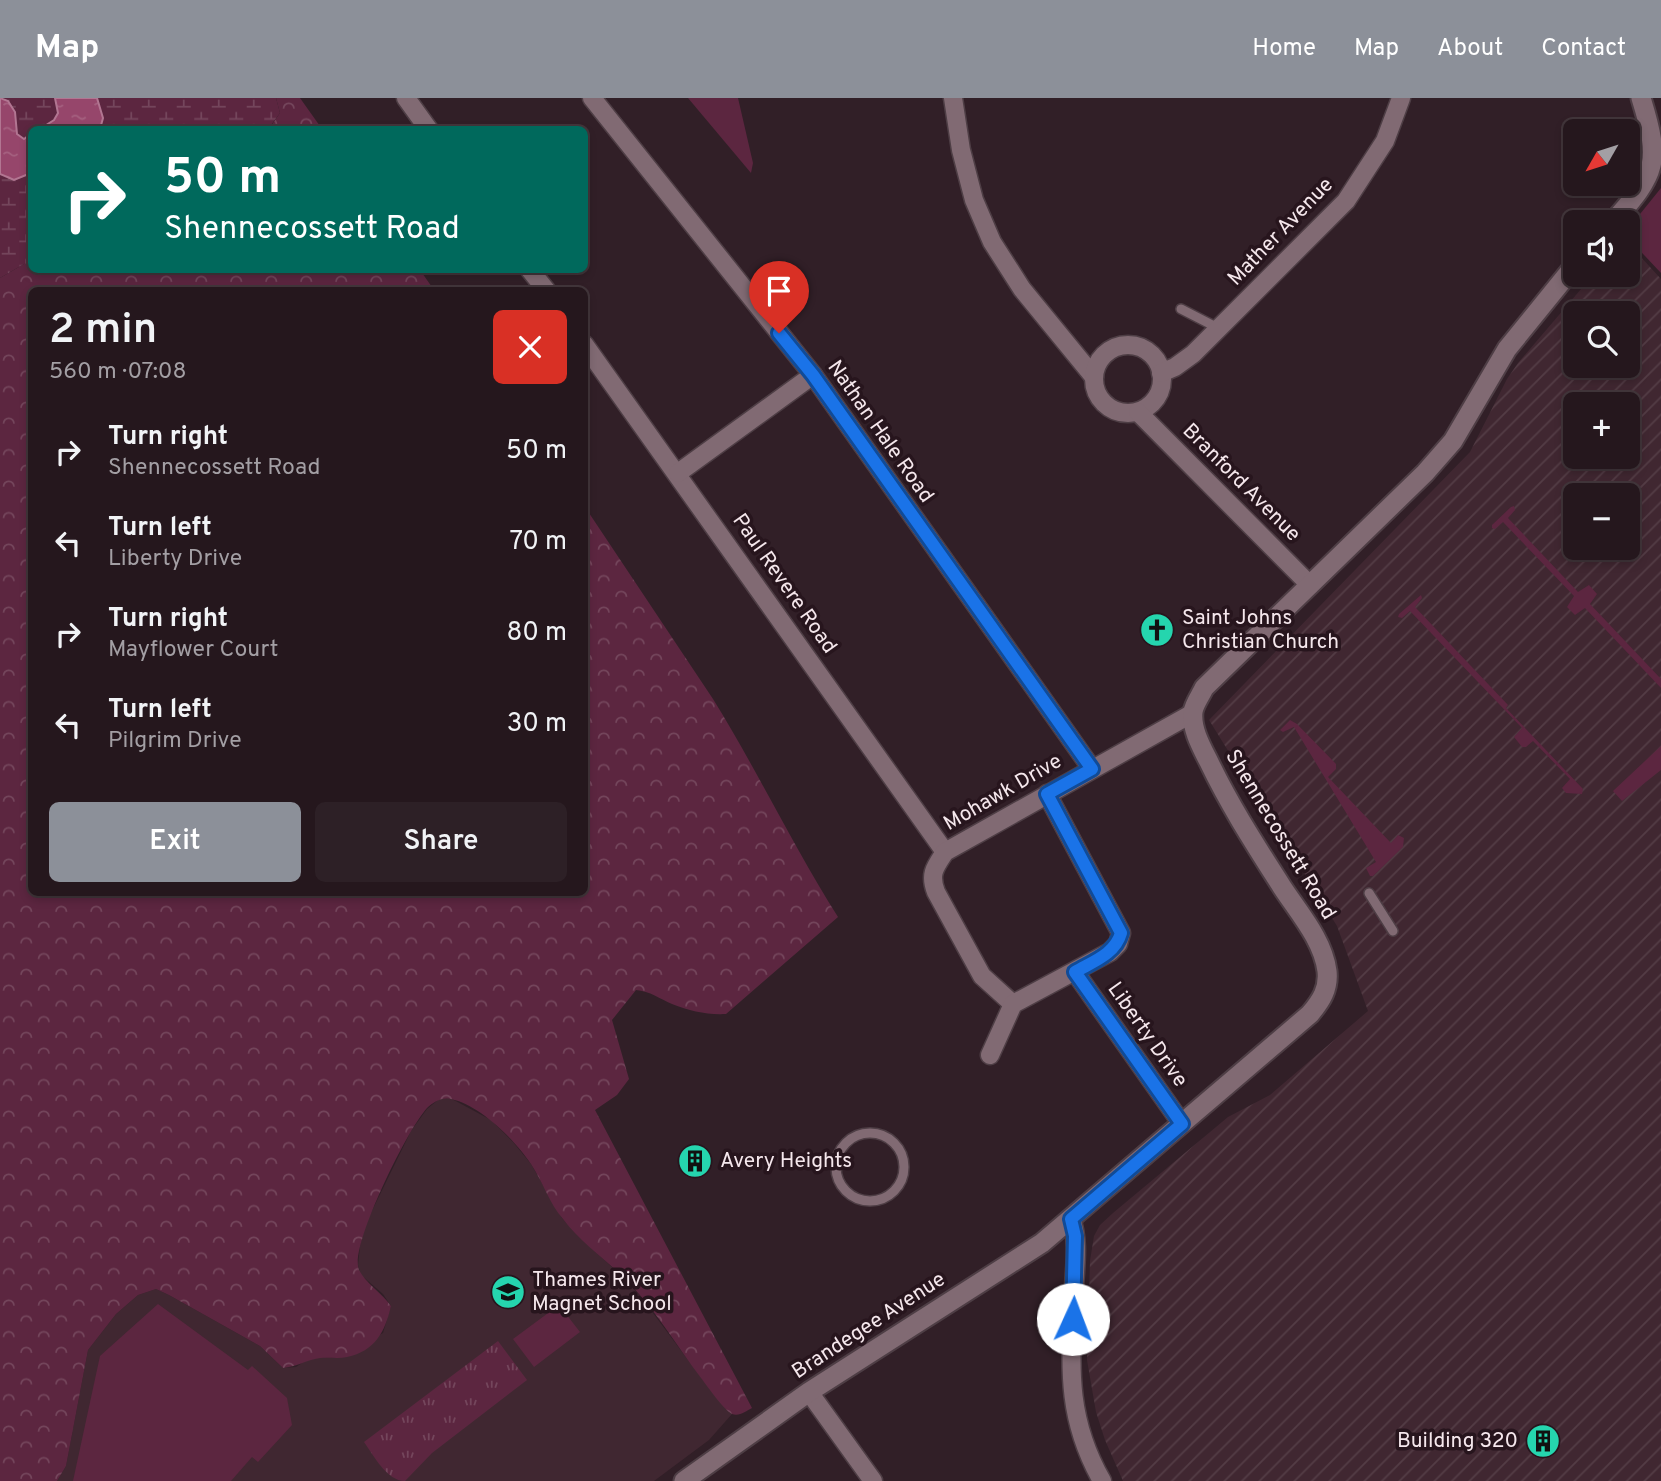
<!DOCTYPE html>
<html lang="en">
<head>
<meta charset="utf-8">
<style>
  body { margin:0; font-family:Overpass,sans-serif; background:#2d2026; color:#f1f3f6; height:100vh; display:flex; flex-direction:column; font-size:26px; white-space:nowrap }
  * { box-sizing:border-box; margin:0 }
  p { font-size:23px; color:#a39fa4 }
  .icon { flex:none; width:38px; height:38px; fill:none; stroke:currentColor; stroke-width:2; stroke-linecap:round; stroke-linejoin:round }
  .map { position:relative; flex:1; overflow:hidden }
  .side { position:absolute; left:28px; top:189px; width:560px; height:609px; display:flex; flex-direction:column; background:#25171d; border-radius:10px; box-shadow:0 4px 10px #0003,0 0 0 2px #42363b }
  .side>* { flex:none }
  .hud { position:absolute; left:28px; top:28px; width:560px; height:147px; border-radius:10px; box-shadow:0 4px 10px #0003,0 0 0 2px #42363b; background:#00695c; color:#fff; overflow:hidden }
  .needle { width:46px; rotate:231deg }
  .buttons { position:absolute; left:1563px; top:21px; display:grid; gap:14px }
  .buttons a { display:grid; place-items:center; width:77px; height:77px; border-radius:10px; background:#25171d; box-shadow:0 4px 10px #0003,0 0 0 2px #42363b; font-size:35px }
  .pin { position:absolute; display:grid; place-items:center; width:60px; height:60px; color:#fff; margin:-72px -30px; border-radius:50% 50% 50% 0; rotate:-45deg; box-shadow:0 0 7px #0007 }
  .pin .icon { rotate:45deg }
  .me { position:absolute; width:77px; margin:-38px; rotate:2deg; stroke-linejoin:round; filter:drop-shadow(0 0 5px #0008) }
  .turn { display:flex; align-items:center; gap:24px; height:147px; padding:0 21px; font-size:32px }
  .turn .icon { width:91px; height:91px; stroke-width:2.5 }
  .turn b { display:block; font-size:49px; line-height:60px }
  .round { display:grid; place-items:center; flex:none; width:74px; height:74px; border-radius:10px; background:#2d2026 }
  .head { display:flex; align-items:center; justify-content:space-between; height:119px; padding:0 21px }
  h1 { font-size:42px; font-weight:600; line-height:52px }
  .button { display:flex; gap:14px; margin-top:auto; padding:14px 21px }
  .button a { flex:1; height:80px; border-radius:10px; background:#8c9099; color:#fff; font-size:28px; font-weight:600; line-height:80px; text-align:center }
  .button a+a { background:#2d2026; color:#f1f3f6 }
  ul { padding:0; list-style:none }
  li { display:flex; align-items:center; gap:21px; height:91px; padding:0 21px }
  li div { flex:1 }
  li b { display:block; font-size:26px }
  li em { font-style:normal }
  header { display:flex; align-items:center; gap:42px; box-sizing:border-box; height:98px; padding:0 35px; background:#8c9099; color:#fff }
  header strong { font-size:33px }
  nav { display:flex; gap:38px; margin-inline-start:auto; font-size:24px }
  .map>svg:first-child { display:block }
</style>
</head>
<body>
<header>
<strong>Map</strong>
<nav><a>Home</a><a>Map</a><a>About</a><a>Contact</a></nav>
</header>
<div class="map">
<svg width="1661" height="1383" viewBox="0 0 1661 1383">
  <defs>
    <pattern id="industrial-furrows" width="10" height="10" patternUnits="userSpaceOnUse" patternTransform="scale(1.75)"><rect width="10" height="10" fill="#402731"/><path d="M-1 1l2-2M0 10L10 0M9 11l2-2" fill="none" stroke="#533c45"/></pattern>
    <pattern id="forest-crowns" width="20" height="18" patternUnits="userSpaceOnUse" patternTransform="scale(1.75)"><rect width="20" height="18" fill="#5c2640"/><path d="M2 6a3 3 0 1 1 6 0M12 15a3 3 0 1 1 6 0" fill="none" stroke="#74465c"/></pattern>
    <pattern id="wetland-marsh" width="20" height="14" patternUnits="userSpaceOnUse" patternTransform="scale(1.75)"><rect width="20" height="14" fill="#5c2640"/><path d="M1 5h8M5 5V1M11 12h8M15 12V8" fill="none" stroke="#74465c"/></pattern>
    <pattern id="park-tufts" width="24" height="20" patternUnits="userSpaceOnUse" patternTransform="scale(1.75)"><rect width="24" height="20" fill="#5c2640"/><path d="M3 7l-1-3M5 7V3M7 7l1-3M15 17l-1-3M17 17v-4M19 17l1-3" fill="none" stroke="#74465c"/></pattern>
    <pattern id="water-ripples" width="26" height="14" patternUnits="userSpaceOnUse" patternTransform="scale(1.75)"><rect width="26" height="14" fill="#96466b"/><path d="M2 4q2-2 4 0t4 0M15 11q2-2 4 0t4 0" fill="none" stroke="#a56180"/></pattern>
  </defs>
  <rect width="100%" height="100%" fill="#311f27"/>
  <path fill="#402731" d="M450,1000l41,22 22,22 18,22 31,54 16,18 45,41 18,20 71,95 20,22 -23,26 -55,41h-597l9,-15 22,-116 28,-36 22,-19 18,-6 13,6 91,51 23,22 13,-1 9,-6 16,-4 15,1 47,-25 8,-27 -8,-12 -22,-19 -3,-10 2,-19 5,-21 46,-94 16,-22 12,-10z"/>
  <path fill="url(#industrial-furrows)" fill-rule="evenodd" d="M1628,145l33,36v1202h-538l-18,-41 -9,-28 -9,-52 3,-99 4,-25 6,-11 13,-12 115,-96 42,-22 98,-84 -31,-85 -128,-206 261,-268 37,-73 11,-16 75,-88h35zM1575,215h53v53h-53zM1575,306h53v53h-53zM1575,397h53v53h-53z"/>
  <g fill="#5c2640">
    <path d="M688,0h50l15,65 -2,10z"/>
    <path d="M1661,90v85l-33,-35v-9z"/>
    <path d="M1514,408l1,4 -7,8 70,74 11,-7 8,9 -7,10 71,75v9l-76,-80 -10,7 -8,-8 7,-11 -71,-74 -8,7 -3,-1v-3l19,-18z"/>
    <path d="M1421,497l1,3 -7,9 93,98 -2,3 77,81 -1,5 -16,-1 -4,-5 8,-9 -37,-38 -7,6h-4l-8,-10 8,-9 -112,-117 -8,7 -4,-1 1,-3z"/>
    <path d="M1290,622l7,4 39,40v5l-8,8 63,66 7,-8 6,3 -1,9 -30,29h-3l-4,-8 10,-6 -82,-135 -11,5 -3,-2z"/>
    <path d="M1661,648v24l-39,31 -9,-10z"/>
    <path d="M158,1206l90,66 4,-4 35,32 5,27 -34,37 -6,-5 -21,24h-158l27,-125z"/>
    <path d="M559,1207l21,27 -46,35 -21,-28z"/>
  </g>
  <g fill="url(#forest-crowns)">
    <path d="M276,0h24l22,31 -54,1 12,-17z"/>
    <path d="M31,165l1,7h388l14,20h-402v602h552l1,-385 128,192c44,71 80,147 125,218l-112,97c-19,1 -36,-3 -54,-10 -12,-5 -22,-13 -36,-14l-24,30 17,59 -12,16 -22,15 157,298c-6,3 -13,9 -20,6 -9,-5 -24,-27 -31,-36 -25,-33 -47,-71 -77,-100 -20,-20 -44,-36 -61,-59 -14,-16 -20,-37 -32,-55 -16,-24 -51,-59 -80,-65 -10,-2 -17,3 -24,9 -20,22 -73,130 -69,158 2,13 24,27 33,40 -6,26 -16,45 -44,51 -9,2 -18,0 -27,1 -14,2 -24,9 -37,10l-23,-22 -91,-51 -13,-6 -18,6 -22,19 -28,36 -22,116 -9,15h-57v-1203l24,-14z"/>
  </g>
  <g fill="url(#wetland-marsh)">
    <path d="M4,0h51l3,15c-5,9 -15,16 -26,17l-1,4 -7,5 -7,-5 -2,-22z"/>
    <path d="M97,0h179l4,15 -12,16h-168l3,-11z"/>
    <path d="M32,75l-1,90 -7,1 -24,14v-104c10,7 21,4 32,-1z"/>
  </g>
  <path fill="url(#park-tufts)" d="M498,1243l29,39 -95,73 -27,28c-18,0 -31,-25 -41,-39z"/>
  <g fill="url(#water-ripples)" stroke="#b27692" stroke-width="2">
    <path d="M0,0l8,3 7,11 2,22 7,5 7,-5v39l-17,7 -14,-6z"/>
    <path d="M55,0h42l6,20 -3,11h-60l14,-9 4,-7z"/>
  </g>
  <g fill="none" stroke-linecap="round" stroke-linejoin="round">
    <g stroke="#4e3e45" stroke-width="12">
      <g id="service">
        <path d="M1181,211l37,19"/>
        <path d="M1369,795l24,38"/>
        <circle cx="870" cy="1069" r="34"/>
      </g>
    </g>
    <g stroke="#4e3e45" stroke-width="21">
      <g id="minor">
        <path d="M406,0l23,32"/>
        <path d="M592,0l221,277 279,394"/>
        <path d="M953,0l8,52 13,50 18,42 30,47 72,88"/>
        <path d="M530,172l16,20"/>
        <path d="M584,246l361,508"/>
        <circle cx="1128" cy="281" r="34"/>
        <path d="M1161,275l14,-6 18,-13 153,-153 39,-60 16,-43"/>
        <path d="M1138,314l172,173"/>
        <path d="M678,375l135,-98"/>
        <path d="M1075,874l107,152"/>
        <path d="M1013,906l-31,-28 -46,-84c-7,-18 -1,-25 9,-40l248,-139"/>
        <path d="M990,957l23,-51 97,-52 8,-8 3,-11 -74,-139"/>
        <path d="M1071,1121c8,21 4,47 3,69 -3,74 -10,126 28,193"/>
        <path d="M809,1294l64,89"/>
      </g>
    </g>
    <g stroke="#4e3e45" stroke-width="23">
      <g id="tertiary">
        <path d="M1613,124c44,-50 48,-59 28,-124"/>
        <path d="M684,1383l125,-89 233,-149 268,-229c11,-13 19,-25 17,-43 -4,-31 -28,-58 -45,-84 -26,-41 -52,-81 -73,-125 -7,-14 -18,-33 -16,-50 1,-8 8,-17 11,-24l221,-215 28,-32 54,-92 68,-84"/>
      </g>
    </g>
    <use href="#service" stroke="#816a73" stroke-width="9"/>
    <use href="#minor" stroke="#816a73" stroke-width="18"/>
    <use href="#tertiary" stroke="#816a73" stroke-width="19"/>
  </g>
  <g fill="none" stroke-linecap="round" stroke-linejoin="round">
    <g stroke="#114b97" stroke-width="18">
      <path id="route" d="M779,235l34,42 279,394 -45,25 74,139c-6,21 -27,28 -46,39l107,152 -111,95 4,17 -2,83"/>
    </g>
    <use href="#route" stroke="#1a73e8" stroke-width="12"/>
  </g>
  <defs>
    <g id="church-disc" transform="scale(1.75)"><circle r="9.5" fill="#25d5ae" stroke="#27151d"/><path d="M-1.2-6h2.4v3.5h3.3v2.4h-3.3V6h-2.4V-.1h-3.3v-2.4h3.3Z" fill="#111"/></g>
    <g id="building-disc" transform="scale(1.75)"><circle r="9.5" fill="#25d5ae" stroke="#27151d"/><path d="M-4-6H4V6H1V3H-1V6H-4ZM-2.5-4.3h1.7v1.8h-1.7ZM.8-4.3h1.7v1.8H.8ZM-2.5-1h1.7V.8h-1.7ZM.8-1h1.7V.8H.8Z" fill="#111"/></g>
    <g id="school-disc" transform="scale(1.75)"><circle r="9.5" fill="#25d5ae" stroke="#27151d"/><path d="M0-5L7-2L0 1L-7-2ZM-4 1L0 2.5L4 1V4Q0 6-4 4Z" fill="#111"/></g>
  </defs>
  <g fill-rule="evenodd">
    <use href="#church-disc" x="1157" y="532"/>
    <use href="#building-disc" x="695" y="1063"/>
    <use href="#school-disc" x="508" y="1194"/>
    <use href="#building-disc" x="1543" y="1343"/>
  </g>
  <g text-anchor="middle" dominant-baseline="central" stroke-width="7" stroke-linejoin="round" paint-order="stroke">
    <g font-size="21" fill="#f5e7ec" stroke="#27151d">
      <text transform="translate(1281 134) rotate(-46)">Mather Avenue</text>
      <text transform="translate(880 334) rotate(55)">Nathan Hale Road</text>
      <text transform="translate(1241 385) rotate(45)">Branford Avenue</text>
      <text transform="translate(784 486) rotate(55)">Paul Revere Road</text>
      <text transform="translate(1003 695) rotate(-30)">Mohawk Drive</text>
      <text transform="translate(1280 737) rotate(59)">Shennecossett Road</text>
      <text transform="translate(1147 937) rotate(55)">Liberty Drive</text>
      <text transform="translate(869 1228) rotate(-33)">Brandegee Avenue</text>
    </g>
    <g font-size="21" fill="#f5e7ec" stroke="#27151d" text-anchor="start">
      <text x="1182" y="520">Saint Johns<tspan x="1182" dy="24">Christian Church</tspan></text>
      <text x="720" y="1063">Avery Heights</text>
      <text x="532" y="1182">Thames River<tspan x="532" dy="24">Magnet School</tspan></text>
      <text x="1518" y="1343" text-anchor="end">Building 320</text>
    </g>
  </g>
</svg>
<div class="buttons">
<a><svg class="needle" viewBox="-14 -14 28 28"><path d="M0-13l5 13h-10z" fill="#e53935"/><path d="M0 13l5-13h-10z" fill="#a39fa4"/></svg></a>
<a><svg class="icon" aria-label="sound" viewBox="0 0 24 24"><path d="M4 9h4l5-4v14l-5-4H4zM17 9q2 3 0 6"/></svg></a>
<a><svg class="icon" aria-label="search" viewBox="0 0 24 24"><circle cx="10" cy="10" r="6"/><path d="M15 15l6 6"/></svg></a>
<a>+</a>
<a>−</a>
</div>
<div class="pin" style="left:779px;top:235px;background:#d93025"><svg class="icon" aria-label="arrive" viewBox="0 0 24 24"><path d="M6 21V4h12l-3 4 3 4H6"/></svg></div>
<svg class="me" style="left:1073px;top:1221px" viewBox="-20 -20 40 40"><circle r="19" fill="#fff"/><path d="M0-13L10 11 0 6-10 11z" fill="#1a73e8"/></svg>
<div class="hud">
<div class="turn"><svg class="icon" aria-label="right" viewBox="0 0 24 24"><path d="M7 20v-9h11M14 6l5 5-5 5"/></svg><div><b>50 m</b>Shennecossett Road</div></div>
</div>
<section class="side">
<div class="head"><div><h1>2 min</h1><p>560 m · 07:08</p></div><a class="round" style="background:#d93025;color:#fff"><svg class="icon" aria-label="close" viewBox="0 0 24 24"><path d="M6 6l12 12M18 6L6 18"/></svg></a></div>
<ul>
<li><svg class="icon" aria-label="right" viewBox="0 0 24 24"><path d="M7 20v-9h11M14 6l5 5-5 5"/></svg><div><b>Turn right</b><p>Shennecossett Road</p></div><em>50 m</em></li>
<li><svg class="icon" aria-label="left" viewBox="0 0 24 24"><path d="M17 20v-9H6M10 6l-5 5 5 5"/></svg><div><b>Turn left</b><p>Liberty Drive</p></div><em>70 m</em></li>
<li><svg class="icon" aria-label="right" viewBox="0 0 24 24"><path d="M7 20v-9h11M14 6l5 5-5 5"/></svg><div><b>Turn right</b><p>Mayflower Court</p></div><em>80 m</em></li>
<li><svg class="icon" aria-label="left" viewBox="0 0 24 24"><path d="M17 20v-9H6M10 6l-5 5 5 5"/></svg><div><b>Turn left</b><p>Pilgrim Drive</p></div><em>30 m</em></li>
</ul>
<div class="button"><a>Exit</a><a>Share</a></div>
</section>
</div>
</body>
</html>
